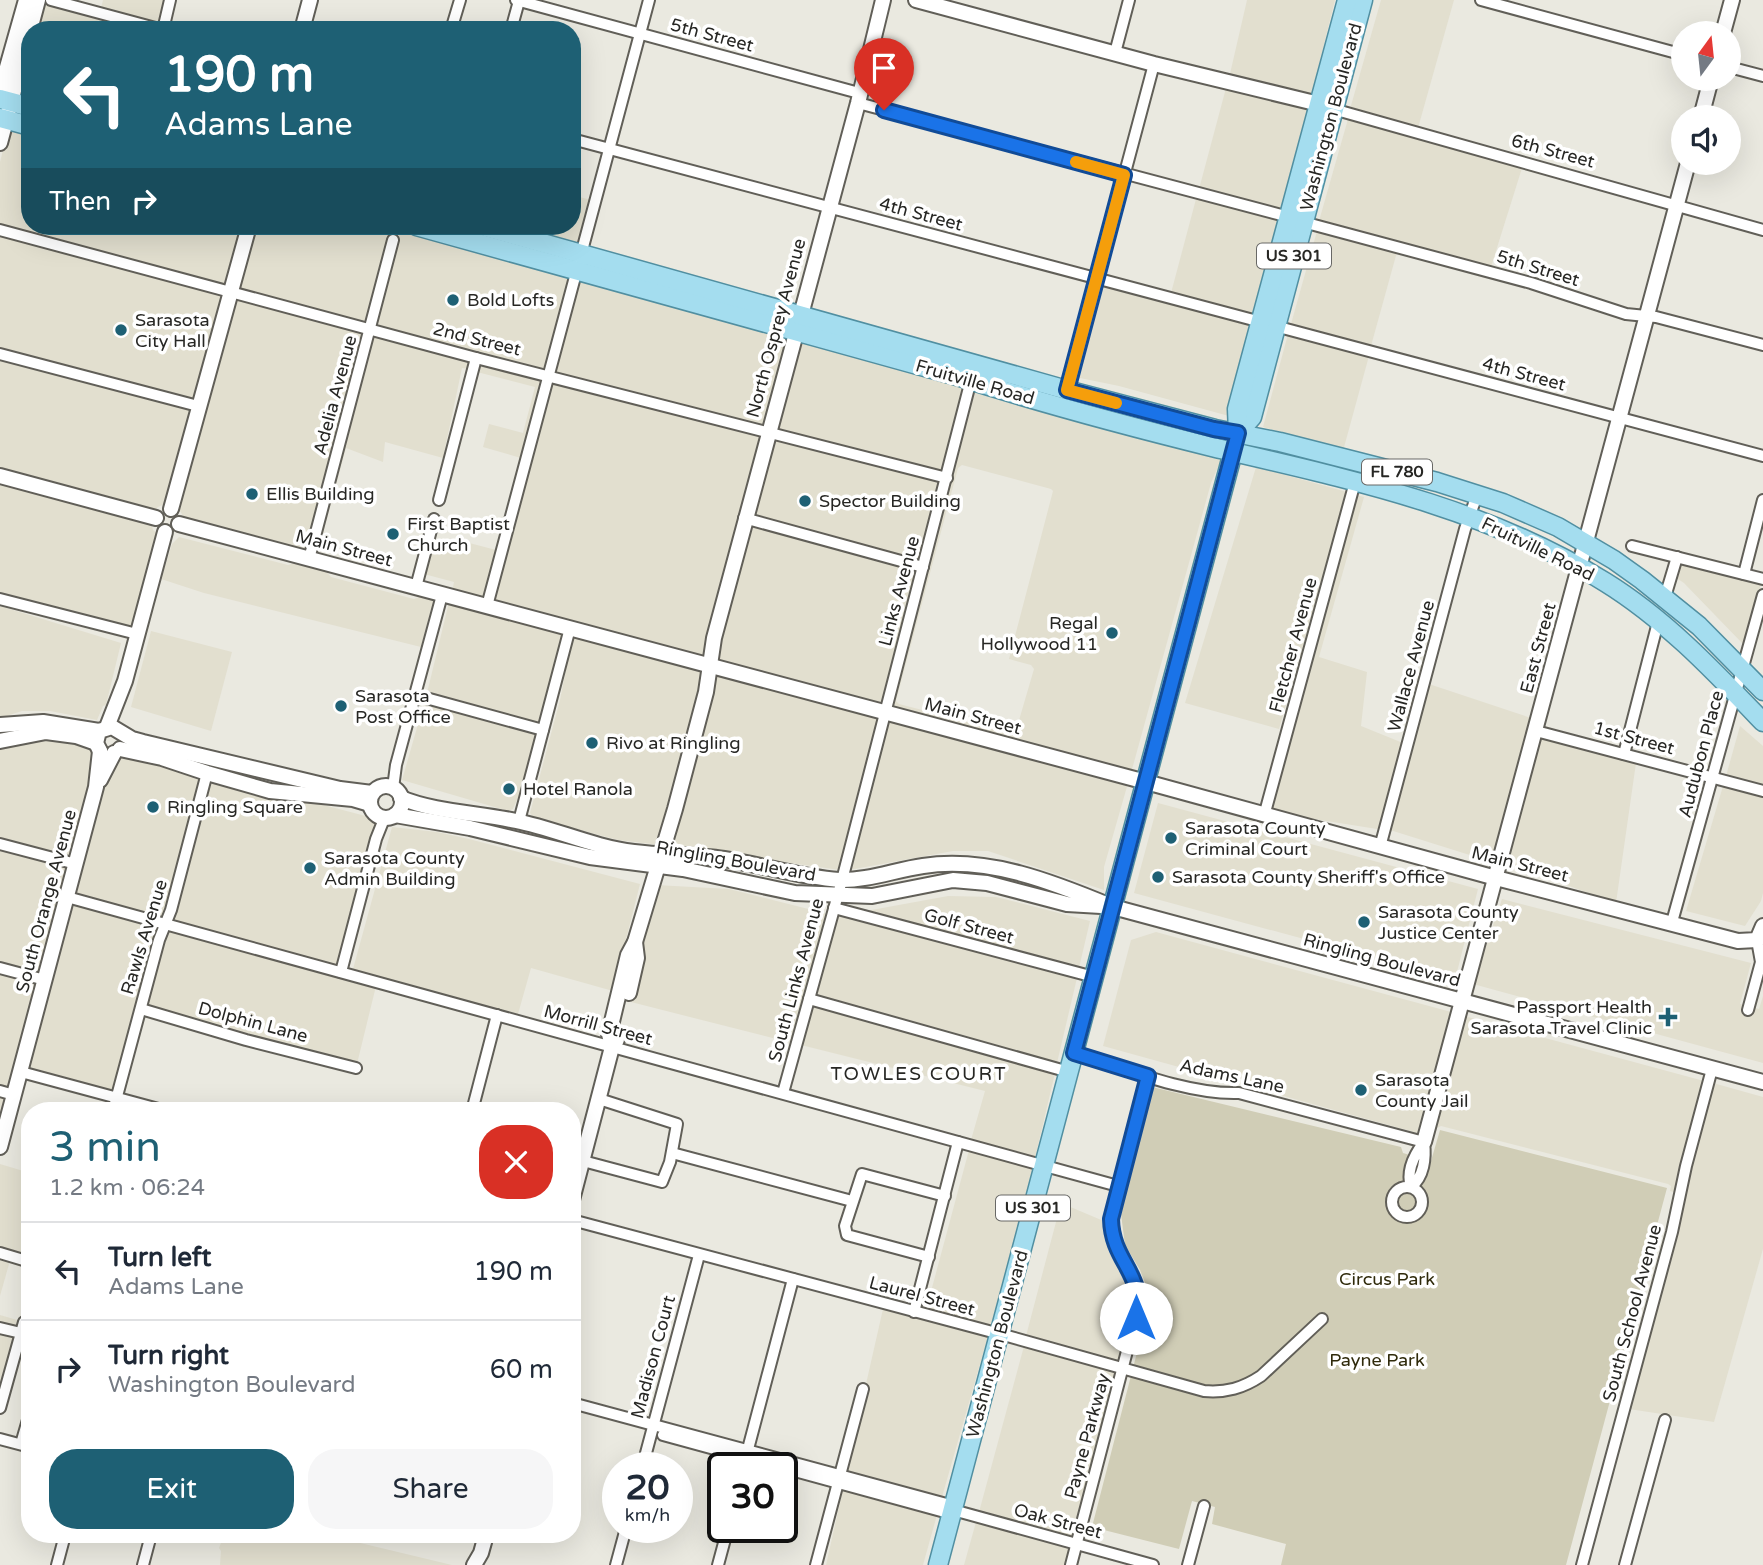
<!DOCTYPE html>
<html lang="en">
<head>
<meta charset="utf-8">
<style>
  body { margin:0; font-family:"Varela Round",sans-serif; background:#f6f6f7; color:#1f2937; height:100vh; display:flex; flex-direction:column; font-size:26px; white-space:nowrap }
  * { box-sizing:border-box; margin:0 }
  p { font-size:23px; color:#747a83 }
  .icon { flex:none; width:38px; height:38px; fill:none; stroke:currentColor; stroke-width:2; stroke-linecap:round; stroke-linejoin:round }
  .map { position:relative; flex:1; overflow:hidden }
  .side { position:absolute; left:21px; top:1102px; width:560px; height:441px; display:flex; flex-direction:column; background:#fff; border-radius:28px; box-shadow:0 7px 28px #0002 }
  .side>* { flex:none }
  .guide { position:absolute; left:21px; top:21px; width:560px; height:214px; border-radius:28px; box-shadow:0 7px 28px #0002; background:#1e6074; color:#fff; overflow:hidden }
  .needle { width:46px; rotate:15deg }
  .tools { position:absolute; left:1671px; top:21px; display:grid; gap:14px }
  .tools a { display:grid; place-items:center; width:70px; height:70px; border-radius:50%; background:#fff; box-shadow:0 7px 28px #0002; font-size:35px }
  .speed { position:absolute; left:602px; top:1452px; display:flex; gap:14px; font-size:35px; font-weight:700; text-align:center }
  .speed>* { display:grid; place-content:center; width:91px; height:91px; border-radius:50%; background:#fff; box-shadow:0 7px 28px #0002; line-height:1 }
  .speed small { font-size:18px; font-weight:400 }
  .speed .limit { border:4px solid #111; border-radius:10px; background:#fff; color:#111 }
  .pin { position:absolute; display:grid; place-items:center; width:60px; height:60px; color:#fff; margin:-72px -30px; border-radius:50% 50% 50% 0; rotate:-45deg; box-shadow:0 0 7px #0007 }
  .pin .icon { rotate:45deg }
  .me { position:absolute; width:77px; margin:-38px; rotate:0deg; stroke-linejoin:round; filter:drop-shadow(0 0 5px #0008) }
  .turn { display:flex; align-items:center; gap:24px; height:147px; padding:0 28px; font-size:32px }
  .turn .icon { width:91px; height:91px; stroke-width:2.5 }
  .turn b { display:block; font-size:49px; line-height:60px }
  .then { display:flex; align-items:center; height:66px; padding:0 28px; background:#0003; gap:14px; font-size:26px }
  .round { display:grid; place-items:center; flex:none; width:74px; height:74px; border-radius:28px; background:#f6f6f7 }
  .head { display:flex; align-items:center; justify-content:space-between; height:119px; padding:0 28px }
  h1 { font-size:42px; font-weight:600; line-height:52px; color:#1e6074 }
  .action { display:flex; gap:14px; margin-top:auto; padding:14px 28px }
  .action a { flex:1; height:80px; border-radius:28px; background:#1e6074; color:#fff; font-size:28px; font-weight:600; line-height:80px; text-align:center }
  .action a+a { background:#f6f6f7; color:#1f2937 }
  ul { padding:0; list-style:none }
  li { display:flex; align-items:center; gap:21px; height:98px; padding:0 28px; border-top:2px solid #e0e1e3 }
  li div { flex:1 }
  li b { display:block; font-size:26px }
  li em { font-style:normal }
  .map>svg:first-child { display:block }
</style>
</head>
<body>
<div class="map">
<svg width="1763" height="1565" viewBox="0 0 1763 1565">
  <rect width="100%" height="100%" fill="#eae9e0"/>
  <g fill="#e2dfcf" fill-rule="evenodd">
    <path d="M103,0h63l-7,23 -58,-15z"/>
    <path d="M1247,0h88l-24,97 -82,-19z"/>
    <path d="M1381,0h73l-36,128 -68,-19z"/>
    <path d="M42,3l98,27h-105z"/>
    <path d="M1226,88l82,20 -26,102 -83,-21z"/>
    <path d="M1348,119l174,49 -31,99 -172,-46z"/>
    <path d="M9,126l21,5v95h214l-16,60 -228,-62v-62z"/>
    <path d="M572,195l19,5 -13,47 -76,-21h70z"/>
    <path d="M1196,199l83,21 -24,95 -84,-22z"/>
    <path d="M254,226h143l174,48 -25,95 -170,-43 24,-95 -9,-1 -24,93 -130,-34z"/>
    <path d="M1317,231l80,21 -26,94 -80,-22z"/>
    <path d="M0,235l225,61 -30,104 -195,-52z"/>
    <path d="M580,276l210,59 -25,90 -210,-53z"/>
    <path d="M1099,285l154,40 -24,91 -110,-30 -44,-9z"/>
    <path d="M233,299l132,34 -59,220 -121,-33 -7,-13z"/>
    <path d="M1288,334l81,22 -26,95 -80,-24z"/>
    <path d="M374,336l96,26 -2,7 -6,-1 -19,90 -58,-16 -2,20 -37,-14 -29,108 -2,-1z"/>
    <path d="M799,337l167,47 -22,88 -170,-44z"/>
    <path d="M0,359l192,51 -25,93 -9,4 -5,5 -153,-42z"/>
    <path d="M479,364l64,15 -59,221 -32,-8 2,-10 -30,-8 9,-34 23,6 2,-6 38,10 25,-92 -38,-11 6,-23 34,9 12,-46 -58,-15z"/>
    <path d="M552,382l210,53 -56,225 -213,-58z"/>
    <path d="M975,387l246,73 -10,23 -80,290 -241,-64zM962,465l89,24 2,2 -44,168 22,6 3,4 -19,65 -116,-30 -3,-3 62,-233z"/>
    <path d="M771,438l171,44 -22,79 -170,-46z"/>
    <path d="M1256,467l91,25 -68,237 -94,-26z"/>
    <path d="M0,481l151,41 2,8 6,5 -26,93 -133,-34z"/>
    <path d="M1356,495l8,2 -45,160 48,15 -6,54 42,17 -23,85 -3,1 -107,-17z"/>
    <path d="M748,525l169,46 -36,136 -166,-44z"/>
    <path d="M179,537l109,28 10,-3 28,9 5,6 83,22 8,-3 7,1 6,6 -1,5 -3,1 -10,38 -217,-54 -43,-14 11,-35z"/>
    <path d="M1680,563l81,21 -17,61 -60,-62 -9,-6z"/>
    <path d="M449,602l115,30 -24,92 -113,-31z"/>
    <path d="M0,606l121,37 -15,62 -3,1 -6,14 -47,-9h-28l-22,7z"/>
    <path d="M151,631l81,21 -21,79 -80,-24z"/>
    <path d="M573,634l131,37 -44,174 -42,-5 -84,-22 -4,-5 30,-113z"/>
    <path d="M713,673l166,44 -39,153 -171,-24z"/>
    <path d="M1429,684l105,35 -42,143 -102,-32z"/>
    <path d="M424,703l113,31 -10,43 -14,32 -5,2 -106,-31z"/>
    <path d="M888,719l240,64 -24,84v23l-116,-39h-35l-104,19z"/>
    <path d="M1740,726l23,20v40l-37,-10z"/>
    <path d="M53,734l58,19 159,38 111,29 -40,151 36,11 -21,86 -215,-59 -24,89 -96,-26 -21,75v-406z"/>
    <path d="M1539,737l97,26 -20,140 -111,-40z"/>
    <path d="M1723,786l40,10v97l-2,8 -16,25 -59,-15z"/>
    <path d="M1158,803l320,86 -23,91 -321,-87z"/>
    <path d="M392,827l45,5 32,7 171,45 -27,107 -82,-23 -13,46 -15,-2 -150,-43z"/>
    <path d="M656,885l73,4 99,25 -36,129 -161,-41 11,-43 -2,-16z"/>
    <path d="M948,896l48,1 94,24 -11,47 -213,-57z"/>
    <path d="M1502,899l249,64 -11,41 19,5 4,-13v67l-290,-79z"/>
    <path d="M841,915l236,63 -20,85 -242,-67 22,-80z"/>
    <path d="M1156,932l299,81 -34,121 -318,-88 28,-106z"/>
    <path d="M812,1006l243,67 -20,85 -64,-18 14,-49 -184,-46z"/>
    <path d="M1464,1016l240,65 -27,112 -7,-2 1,-5 -3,-2 -227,-58 -4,2 -3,9h-4z"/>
    <path d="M1713,1083l50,14v152l-49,173 -85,-13z"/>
    <path d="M969,1150l64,18 -16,66 -26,92 -65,-16z"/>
    <path d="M0,1164l30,9v89l-19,-5 -11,39z"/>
    <path d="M1061,1203l45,19 1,12 9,26 16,26 1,23 -13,54 -94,-27z"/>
    <path d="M883,1309l105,27 -46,161 -95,-26 22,-85 -3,-2z"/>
    <path d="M0,1315l24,7 -24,86z"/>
    <path d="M1024,1346l93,27 -43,165 -95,-26z"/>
    <path d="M843,1489l94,26 -14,50h-97z"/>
    <path d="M976,1522l95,26 -4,17h-103z"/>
    <path d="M224,1535h103l125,30h-232l1,-14 -2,-3z"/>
  </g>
  <path fill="#d0cdb6" d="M1152,1087l249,60 2,6 28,8 9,-31 227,58 -101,377h-285l5,-21 -74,-20 3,-17 -23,-6 -13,48 -87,-22 59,-229 -11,-28 -15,-25 -4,-31z"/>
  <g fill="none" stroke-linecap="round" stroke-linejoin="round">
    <g stroke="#615f58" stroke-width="14">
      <g id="minor">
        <path d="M51,0l112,30"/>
        <path d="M516,0l343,93"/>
        <path d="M1481,0l203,55"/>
        <path d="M163,30l7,-30"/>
        <path d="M451,30l9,-30"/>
        <path d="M511,30l8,-29"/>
        <path d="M1115,53l14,-53"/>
        <path d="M1729,67l34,9"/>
        <path d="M858,103l431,114"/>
        <path d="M1333,109l430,121"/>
        <path d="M572,139l689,183"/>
        <path d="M1303,222l228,61 95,31 30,3 107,28"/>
        <path d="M0,230l476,128 471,120"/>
        <path d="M1275,326l488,130"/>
        <path d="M0,354l198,52"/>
        <path d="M1067,390l87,-326"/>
        <path d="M439,500l37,-142"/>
        <path d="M744,518l179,49"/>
        <path d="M1632,546l131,33"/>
        <path d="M309,559l84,-319"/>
        <path d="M1744,574l19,-74"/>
        <path d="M416,587l18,-68"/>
        <path d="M1665,597l12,-40"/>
        <path d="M0,599l137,35"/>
        <path d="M487,606l162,-606"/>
        <path d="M415,695l128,35"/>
        <path d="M1536,731l227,60"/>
        <path d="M1624,754l34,-132"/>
        <path d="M393,788l3,-23 46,-170"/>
        <path d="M1264,816l91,-334"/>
        <path d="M519,821l51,-193"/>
        <path d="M0,844l76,20"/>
        <path d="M1380,847l85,-318 12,-34"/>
        <path d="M67,897l1051,289"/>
        <path d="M834,908l260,69"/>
        <path d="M1672,922l91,-327"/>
        <path d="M0,968l45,12"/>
        <path d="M341,972l35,-133 8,-20"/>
        <path d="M809,999l260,73"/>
        <path d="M141,1009l105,31 110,28"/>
        <path d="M1748,1010l13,-48 -4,-22"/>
        <path d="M1074,1053c48,15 115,42 165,40l185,49"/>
        <path d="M21,1072l145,39"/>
        <path d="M0,1091l14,4"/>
        <path d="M783,1093l59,-213 130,-504"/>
        <path d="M113,1111l46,-171 12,-30 36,-137"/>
        <path d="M472,1111l25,-96"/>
        <path d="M1424,1142c2,16 0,35 -13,45 -5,-16 3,-32 13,-45z"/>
        <path d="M672,1153l180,48"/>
        <path d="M583,1161l79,21 8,-20 7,-38 -78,-25"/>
        <circle cx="1407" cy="1202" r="15"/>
        <path d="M572,1220l428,114 204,57c22,2 39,-3 57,-15l61,-57"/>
        <path d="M0,1253l30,9"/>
        <path d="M929,1257l-82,-22 -2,-9 17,-52 83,22"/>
        <path d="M914,1312l44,-170"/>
        <path d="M0,1328l21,5"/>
        <path d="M572,1403l382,103"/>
        <path d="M0,1408l24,-86"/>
        <path d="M663,1435l289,79"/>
        <path d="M0,1439l30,8"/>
        <path d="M21,1444l9,-31"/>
        <path d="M642,1468l57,-213"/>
        <path d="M743,1468l50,-189"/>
        <path d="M953,1510l200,55"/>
        <path d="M57,1565l8,-30"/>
        <path d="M143,1565l8,-30"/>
        <path d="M616,1565l10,-37"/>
        <path d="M718,1565l10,-37"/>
        <path d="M816,1565l47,-176"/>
        <path d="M1071,1565l67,-256c3,-37 -27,-51 -27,-90l37,-143"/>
        <path d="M1188,1565l16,-59"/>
        <path d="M1582,1565l90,-333 14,-66 26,-97"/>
        <path d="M1625,1565l40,-145"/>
      </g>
    </g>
    <g stroke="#615f58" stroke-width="18">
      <g id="tertiary">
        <path d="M916,0l238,64 165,40"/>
        <path d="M30,30l8,-30"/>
        <path d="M302,30l8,-30"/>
        <path d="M1723,33l9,-33"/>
        <path d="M0,92l26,-92"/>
        <path d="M1701,117l10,-38"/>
        <path d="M0,143l30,-112"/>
        <path d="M0,476l156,42"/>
        <path d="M171,509l78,-283"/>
        <path d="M179,524l967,258 350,96 242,63 19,-1 6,-14"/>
        <path d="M0,725l43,-3 56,9"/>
        <path d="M107,727l18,-46 40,-149"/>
        <path d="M0,741l46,-9 30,4 20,7"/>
        <path d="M120,749l42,9 45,15 63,18 83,8 17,5"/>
        <path d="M100,751l-4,-8 3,-12 13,-4 20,12 11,3 197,47 32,4"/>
        <path d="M100,780l14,-27"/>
        <circle cx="386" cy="802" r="16"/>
        <path d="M401,798c33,14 79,15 115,23 40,8 77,26 118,31 30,4 60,2 90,7 39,6 76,18 115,21 28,1 56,-10 84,-14 65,-10 130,16 190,41l650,175"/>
        <path d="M395,815l75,13 120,29 93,12 112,24 77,3 81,-16 34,3 80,21 34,2"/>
        <path d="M629,993l8,-35 -2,-16"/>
        <path d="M612,1047l-3,-13 19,-79 7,-13 40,-133 31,-117 8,-54 144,-535 25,-103"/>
        <path d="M1424,1142l264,-979"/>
        <path d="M0,1147l96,-360 4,-36"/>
        <path d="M572,1200l40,-153 5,-7"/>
        <path d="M474,1565l7,-12 5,-18"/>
      </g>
    </g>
    <g stroke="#518fa1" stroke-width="21">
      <g id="primary">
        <path d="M0,99l30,8"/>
        <path d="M0,118l30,8"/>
        <path d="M416,226l541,150c84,27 170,50 255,71 136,32 273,60 393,135 60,37 109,89 158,140"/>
        <path d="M482,226l585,164 148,39 65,13 157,40 66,21 55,24 56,33 28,20 57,46 64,65"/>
        <path d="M1238,433l14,-16 111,-417"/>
        <path d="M938,1565l300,-1132 -1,-24 110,-409"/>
      </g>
    </g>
    <use href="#minor" stroke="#fff" stroke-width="10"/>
    <use href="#tertiary" stroke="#fff" stroke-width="14"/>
    <use href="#primary" stroke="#a4ddef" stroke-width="18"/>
  </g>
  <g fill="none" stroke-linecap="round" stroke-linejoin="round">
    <g stroke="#114b97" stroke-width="18">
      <path id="route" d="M884,110l240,65 -57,215 147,39 24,4 -164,620 74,23 -37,143c1,44 35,54 25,99"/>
    </g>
    <use href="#route" stroke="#1a73e8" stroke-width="12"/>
    <path stroke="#f59e0b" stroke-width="12" d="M1076,162l48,13 -57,215 49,13"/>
  </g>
  <g fill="#1e6074" stroke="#fff" stroke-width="2.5">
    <circle cx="453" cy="300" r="7"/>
    <circle cx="121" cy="330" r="7"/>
    <circle cx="252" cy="494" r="7"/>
    <circle cx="805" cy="501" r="7"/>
    <circle cx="393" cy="534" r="7"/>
    <circle cx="1112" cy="633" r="7"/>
    <circle cx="341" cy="706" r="7"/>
    <circle cx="592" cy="743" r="7"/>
    <circle cx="509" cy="789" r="7"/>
    <circle cx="153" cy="807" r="7"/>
    <circle cx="1171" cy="838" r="7"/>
    <circle cx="310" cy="868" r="7"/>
    <circle cx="1158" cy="877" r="7"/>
    <circle cx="1364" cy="922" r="7"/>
    <path d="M1664.5 1006.5h7v7h7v7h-7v7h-7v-7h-7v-7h7z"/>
    <circle cx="1361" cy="1090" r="7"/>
  </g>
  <g text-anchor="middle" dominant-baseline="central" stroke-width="7" stroke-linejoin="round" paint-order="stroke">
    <g fill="#fff" stroke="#686866" stroke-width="2">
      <rect x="1257" y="243.5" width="74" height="25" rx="5"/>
      <rect x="1362" y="459.5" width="70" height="25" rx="5"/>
      <rect x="996" y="1195.5" width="74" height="25" rx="5"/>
    </g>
    <g font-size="16" font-weight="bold" fill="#272724">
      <text x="1294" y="256">US 301</text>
      <text x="1397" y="472">FL 780</text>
      <text x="1033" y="1208">US 301</text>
    </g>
    <g font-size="18" fill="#272724" stroke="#fff">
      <text transform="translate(712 35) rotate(15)">5th Street</text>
      <text transform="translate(1331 117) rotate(-75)">Washington Boulevard</text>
      <text transform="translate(1553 151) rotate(15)">6th Street</text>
      <text transform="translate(921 214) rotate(15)">4th Street</text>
      <text transform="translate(1538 268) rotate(17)">5th Street</text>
      <text transform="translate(776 328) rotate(-75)">North Osprey Avenue</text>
      <text transform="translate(477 339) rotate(14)">2nd Street</text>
      <text transform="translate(1524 374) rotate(15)">4th Street</text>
      <text transform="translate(975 382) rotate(16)">Fruitville Road</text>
      <text transform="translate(335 395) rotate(-75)">Adelia Avenue</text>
      <text transform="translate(344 548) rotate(15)">Main Street</text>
      <text transform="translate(1538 549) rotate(26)">Fruitville Road</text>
      <text transform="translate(899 591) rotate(-75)">Links Avenue</text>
      <text transform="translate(1293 645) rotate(-75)">Fletcher Avenue</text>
      <text transform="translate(1538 648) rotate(-75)">East Street</text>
      <text transform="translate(1411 666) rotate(-75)">Wallace Avenue</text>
      <text transform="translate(973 716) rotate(15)">Main Street</text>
      <text transform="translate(1634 738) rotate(15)">1st Street</text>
      <text transform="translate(1701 754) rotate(-75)">Audubon Place</text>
      <text transform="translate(736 861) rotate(10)">Ringling Boulevard</text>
      <text transform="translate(1520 864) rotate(14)">Main Street</text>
      <text transform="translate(46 901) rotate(-75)">South Orange Avenue</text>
      <text transform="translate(969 926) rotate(15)">Golf Street</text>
      <text transform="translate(144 937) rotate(-73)">Rawls Avenue</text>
      <text transform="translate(1382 960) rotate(15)">Ringling Boulevard</text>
      <text transform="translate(796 980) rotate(-75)">South Links Avenue</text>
      <text transform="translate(253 1022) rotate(15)">Dolphin Lane</text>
      <text transform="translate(598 1025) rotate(15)">Morrill Street</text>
      <text transform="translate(1232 1076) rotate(12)">Adams Lane</text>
      <text transform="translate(922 1296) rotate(15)">Laurel Street</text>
      <text transform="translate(1632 1313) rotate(-75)">South School Avenue</text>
      <text transform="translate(997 1344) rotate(-75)">Washington Boulevard</text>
      <text transform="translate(653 1357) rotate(-75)">Madison Court</text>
      <text transform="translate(1087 1436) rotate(-75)">Payne Parkway</text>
      <text transform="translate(1058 1521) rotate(15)">Oak Street</text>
    </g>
    <g font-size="18" fill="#272724" stroke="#fff" text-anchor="start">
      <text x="467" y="300">Bold Lofts</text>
      <text x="135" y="320">Sarasota<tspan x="135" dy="21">City Hall</tspan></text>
      <text x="266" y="494">Ellis Building</text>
      <text x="819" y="501">Spector Building</text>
      <text x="407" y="524">First Baptist<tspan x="407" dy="21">Church</tspan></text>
      <text x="1098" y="623" text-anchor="end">Regal<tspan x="1098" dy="21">Hollywood 11</tspan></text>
      <text x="355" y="696">Sarasota<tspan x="355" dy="21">Post Office</tspan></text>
      <text x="606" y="743">Rivo at Ringling</text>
      <text x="523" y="789">Hotel Ranola</text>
      <text x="167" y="807">Ringling Square</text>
      <text x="1185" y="828">Sarasota County<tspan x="1185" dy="21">Criminal Court</tspan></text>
      <text x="324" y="858">Sarasota County<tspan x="324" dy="21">Admin Building</tspan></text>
      <text x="1172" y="877">Sarasota County Sheriff's Office</text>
      <text x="1378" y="912">Sarasota County<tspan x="1378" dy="21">Justice Center</tspan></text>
      <text x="1652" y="1007" text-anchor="end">Passport Health<tspan x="1652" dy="21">Sarasota Travel Clinic</tspan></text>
      <text x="1375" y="1080">Sarasota<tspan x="1375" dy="21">County Jail</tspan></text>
    </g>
    <g font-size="18" fill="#2f2a0b" stroke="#fff">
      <text x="1387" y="1279">Circus Park</text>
      <text x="1377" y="1360">Payne Park</text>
    </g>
    <g font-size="19" letter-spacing="2" fill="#272724" stroke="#fff">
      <text x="919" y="1074">TOWLES COURT</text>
    </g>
  </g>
</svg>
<div class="tools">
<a><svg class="needle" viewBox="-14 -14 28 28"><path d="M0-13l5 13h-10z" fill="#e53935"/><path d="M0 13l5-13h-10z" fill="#747a83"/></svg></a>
<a><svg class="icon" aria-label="sound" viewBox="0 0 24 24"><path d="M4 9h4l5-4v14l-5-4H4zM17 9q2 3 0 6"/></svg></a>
</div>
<div class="speed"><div>20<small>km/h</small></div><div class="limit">30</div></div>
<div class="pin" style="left:884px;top:110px;background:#d93025"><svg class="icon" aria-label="arrive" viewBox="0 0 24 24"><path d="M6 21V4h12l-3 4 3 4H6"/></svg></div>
<svg class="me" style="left:1136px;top:1318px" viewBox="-20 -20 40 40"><circle r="19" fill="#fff"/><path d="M0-13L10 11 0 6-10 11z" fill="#1a73e8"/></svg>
<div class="guide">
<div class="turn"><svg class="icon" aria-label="left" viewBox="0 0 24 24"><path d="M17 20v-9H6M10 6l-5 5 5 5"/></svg><div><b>190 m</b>Adams Lane</div></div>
<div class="then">Then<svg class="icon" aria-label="right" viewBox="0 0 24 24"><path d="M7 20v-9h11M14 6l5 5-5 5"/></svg></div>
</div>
<section class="side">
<div class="head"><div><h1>3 min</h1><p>1.2 km · 06:24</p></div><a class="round" style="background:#d93025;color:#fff"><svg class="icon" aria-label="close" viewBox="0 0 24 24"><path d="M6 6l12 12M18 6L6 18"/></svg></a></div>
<ul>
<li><svg class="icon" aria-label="left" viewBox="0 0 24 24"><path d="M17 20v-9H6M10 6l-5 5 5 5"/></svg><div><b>Turn left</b><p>Adams Lane</p></div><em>190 m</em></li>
<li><svg class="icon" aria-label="right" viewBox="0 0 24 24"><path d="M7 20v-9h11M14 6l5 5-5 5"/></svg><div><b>Turn right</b><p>Washington Boulevard</p></div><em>60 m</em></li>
</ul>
<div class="action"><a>Exit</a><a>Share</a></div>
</section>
</div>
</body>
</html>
